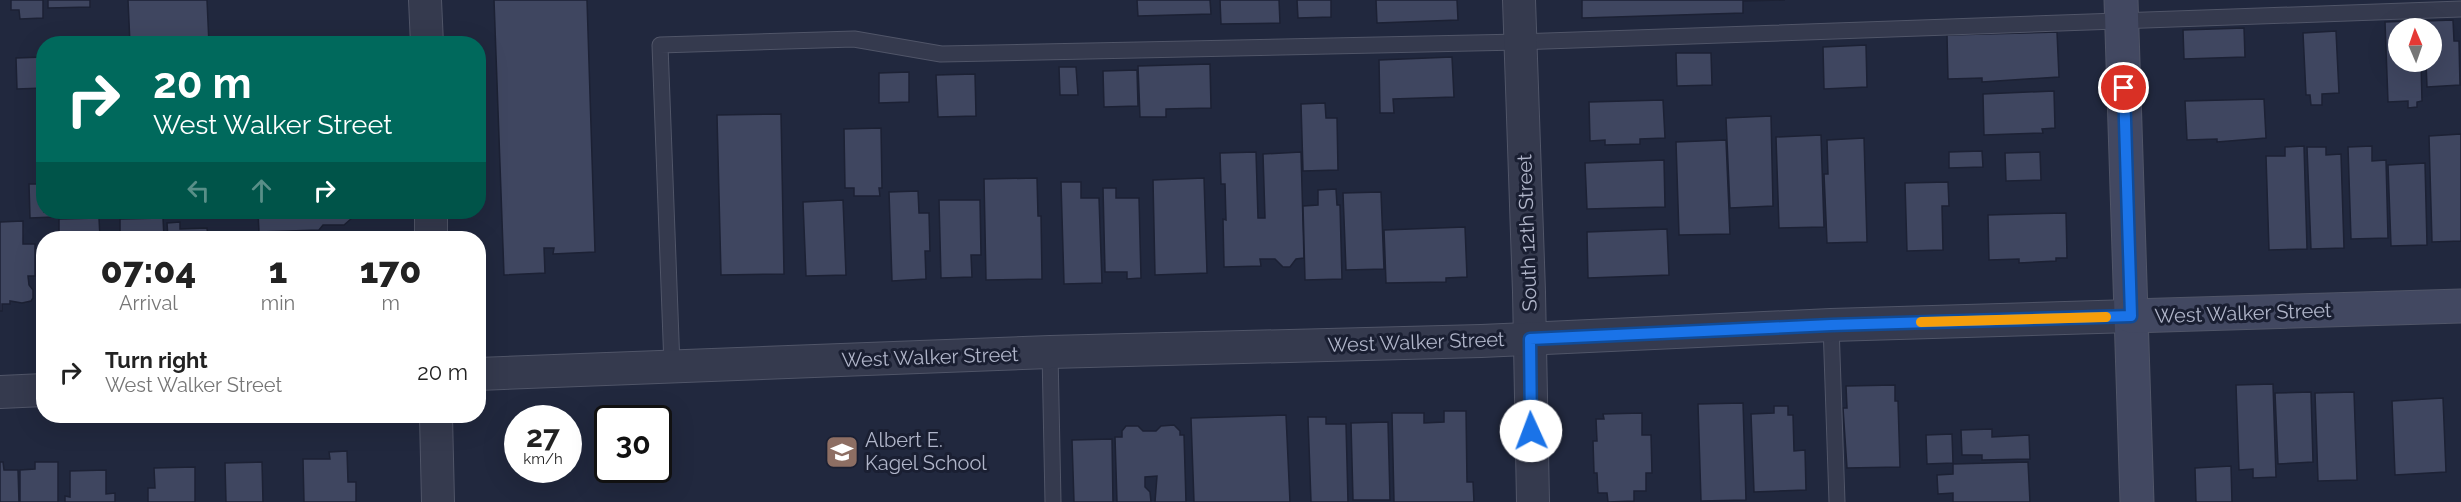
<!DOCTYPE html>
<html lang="en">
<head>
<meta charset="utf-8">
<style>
  body { margin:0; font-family:Raleway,sans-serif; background:#f2f2f2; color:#222; height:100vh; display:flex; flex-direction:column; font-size:22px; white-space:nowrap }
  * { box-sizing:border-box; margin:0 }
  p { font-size:20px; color:#767676 }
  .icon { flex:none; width:33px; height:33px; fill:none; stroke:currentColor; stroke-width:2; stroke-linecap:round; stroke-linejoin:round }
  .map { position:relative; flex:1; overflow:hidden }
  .drawer { position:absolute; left:36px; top:231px; width:450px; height:192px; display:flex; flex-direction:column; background:#fff; border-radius:24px; box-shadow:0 6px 24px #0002 }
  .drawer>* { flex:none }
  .hud { position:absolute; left:36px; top:36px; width:450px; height:183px; border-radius:24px; box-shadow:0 6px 24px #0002; background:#00695c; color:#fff; overflow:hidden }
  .needle { width:39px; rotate:358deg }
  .fabs { position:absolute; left:2388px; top:18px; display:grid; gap:12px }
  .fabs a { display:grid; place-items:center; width:54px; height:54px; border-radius:50%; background:#fff; box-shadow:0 6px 24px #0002; font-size:30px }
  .speed { position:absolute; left:504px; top:405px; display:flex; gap:12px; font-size:30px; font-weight:700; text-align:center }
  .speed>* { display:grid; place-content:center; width:78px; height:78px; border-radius:50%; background:#fff; box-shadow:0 6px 24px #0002; line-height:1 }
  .speed small { font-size:15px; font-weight:400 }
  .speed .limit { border:3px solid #111; border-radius:9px; background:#fff; color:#111 }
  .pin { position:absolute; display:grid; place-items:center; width:51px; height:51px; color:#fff; margin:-26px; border:3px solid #fff; border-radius:50%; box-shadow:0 2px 6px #0007 }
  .me { position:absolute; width:66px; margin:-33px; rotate:358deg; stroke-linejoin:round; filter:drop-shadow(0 0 4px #0008) }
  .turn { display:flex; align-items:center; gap:21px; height:126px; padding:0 18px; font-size:27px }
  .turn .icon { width:78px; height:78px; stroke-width:2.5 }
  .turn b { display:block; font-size:42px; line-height:51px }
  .lanes { display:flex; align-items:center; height:57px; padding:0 18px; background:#0003; justify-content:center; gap:30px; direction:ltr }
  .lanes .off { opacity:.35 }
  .eta { display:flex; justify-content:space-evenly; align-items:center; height:102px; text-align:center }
  .eta b { font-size:36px; font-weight:800; line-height:42px }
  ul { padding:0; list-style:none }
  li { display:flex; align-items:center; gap:18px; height:78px; padding:0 18px }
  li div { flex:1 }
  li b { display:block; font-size:22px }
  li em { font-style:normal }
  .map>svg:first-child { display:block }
</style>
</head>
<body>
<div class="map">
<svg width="2461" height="502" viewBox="0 0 2461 502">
  <rect width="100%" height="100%" fill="#21283e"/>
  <g fill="#3f4660" stroke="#1c2134" stroke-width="1.5">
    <path d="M11,0h32v18l-23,1 -1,-9h-8z"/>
    <path d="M48,0h42v7l-42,1z"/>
    <path d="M128,0h79l2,44h-79z"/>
    <path d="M494,0h93l8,252 -42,2 1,-6h-10l1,25 -41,2z"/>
    <path d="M1137,0h73l1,14 -73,2z"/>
    <path d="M1220,0h59l1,23 -59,1z"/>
    <path d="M1297,0h34v17l-33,1z"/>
    <path d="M1376,0h81l1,20 -81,3z"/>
    <path d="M1582,0h203l-42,1v12l-161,5z"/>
    <path d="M2453,20l1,21h5l1,44 -33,2 -1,-25h6v-34h-7v-7z"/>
    <path d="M2411,21v7h-13v34h23l1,39 -5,1v5l-9,1v-7l-20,1 -3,-80z"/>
    <path d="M2244,28l1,29 -61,2 -1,-29z"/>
    <path d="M2336,31l3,62 -17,1v11h-11l-1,-10h-4l-3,-62z"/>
    <path d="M2057,32l2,45 -77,5v-4l-34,1 -1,-44z"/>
    <path d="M324,40v4h-31v-3z"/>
    <path d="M1866,45l1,42 -43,2 -1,-42z"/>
    <path d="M1676,53h35l1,32 -35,1z"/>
    <path d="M44,57v31l-27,1 -1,-31z"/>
    <path d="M1452,57l2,40 -61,2 1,14h-14l-1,-53z"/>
    <path d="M1210,64l1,44 -45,1v8h-26l-2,-51z"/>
    <path d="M1059,67h17l2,28h-18z"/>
    <path d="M1137,70l1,36 -34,1 -1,-36z"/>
    <path d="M909,72v30l-30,1v-30z"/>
    <path d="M975,74l1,42 -38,1 -2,-42z"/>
    <path d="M2054,91l1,37 -13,1 1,4 -59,2 -1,-41z"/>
    <path d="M2264,99l2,39 -49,4v-3l-30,1 -2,-39z"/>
    <path d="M1663,100l2,38 -25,1v5l-35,1v-5l-15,1 -1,-39z"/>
    <path d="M1325,103l1,15h11l1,52 -35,1 -2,-67z"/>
    <path d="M781,114l3,160 -63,1 -4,-160z"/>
    <path d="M1771,116l2,90 -43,2 -4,-90z"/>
    <path d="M881,128l1,60h-3l1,8h-26v-8h-9l-1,-59z"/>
    <path d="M2461,134v107l-29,1 -3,-106z"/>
    <path d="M1821,135l3,92 -45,1 -3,-91z"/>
    <path d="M1864,138l3,104 -40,1 -3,-69h4l-1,-34z"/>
    <path d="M1726,140l4,94 -51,1 -3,-93z"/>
    <path d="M2304,146l3,103 -38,1 -3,-94h19v-9z"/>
    <path d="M2372,146v15l14,-1 2,78 -37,1 -3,-92z"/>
    <path d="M2307,147h19v8l15,-1 3,94 -33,1z"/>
    <path d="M1982,151l1,16 -34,1v-16z"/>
    <path d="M1256,152l2,66h7l-2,-64 38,-2 3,106 -8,1 -6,8h-7l-8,-8h-15l1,7 -37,1 -1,-48 3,1 -1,-36h-4l-1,-31z"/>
    <path d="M2040,152l1,28 -35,1 -1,-28z"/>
    <path d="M1664,160l1,47 -78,2 -2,-46z"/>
    <path d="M2425,163l2,82 -36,1 -3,-81z"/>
    <path d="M1037,178l1,38h3l1,63 -56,1 -2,-101z"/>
    <path d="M1204,178l3,95 -52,2 -2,-95z"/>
    <path d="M1061,182h20v16h18l3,85 -38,1z"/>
    <path d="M1948,182l1,24h-7l1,44 -36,1 -2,-68z"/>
    <path d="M29,184h15v28h10v5l-24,1z"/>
    <path d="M1103,188h13v10h23l2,80 -14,1v-7h-22z"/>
    <path d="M1336,189l1,16h3l2,74 -37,1 -2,-74 15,-1v-15z"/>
    <path d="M918,191l1,22h10l1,38h-5l1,28 -34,2 -3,-89z"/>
    <path d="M1381,192l3,77 -38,1 -3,-77z"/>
    <path d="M843,200l3,75 -40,1 -3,-74z"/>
    <path d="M939,200h41l1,55h-10l1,22 -31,1z"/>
    <path d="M258,212h93l1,6 -8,7h-21l-4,5 -60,2z"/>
    <path d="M2066,213l1,45h-11v3l-37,2v-4l-30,1 -1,-45z"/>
    <path d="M99,218l1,20h-41v-19z"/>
    <path d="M163,218l1,20h-44v-19z"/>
    <path d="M23,221v23h12v32h-7l1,9 4,5v8l-2,3 -9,2 -12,-2v3h-8v7h-2v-89z"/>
    <path d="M180,222v7l27,-1 1,10h-40l-1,-15z"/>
    <path d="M1465,227l2,50 -21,1v4l-60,1 -2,-53z"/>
    <path d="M1667,229l2,46 -81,3 -1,-46z"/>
    <path d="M2273,384l3,93 -23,1v-9l-14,1 -3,-85z"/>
    <path d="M1895,385v16h3l2,66 -53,1 -4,-60h4l-1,-22z"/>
    <path d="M2311,392l2,70 -35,2 -3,-71z"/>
    <path d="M2354,392l3,88 -39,1 -3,-88z"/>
    <path d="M2443,398l3,74 -51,3 -3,-74z"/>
    <path d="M1743,403l3,97 -45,1 -3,-97z"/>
    <path d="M1774,406h14v9h5l1,36 11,-1 1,40 -52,2 -3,-78 23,-1z"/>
    <path d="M1444,411h22l1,71h6l1,20h-80l-2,-89h32v10l20,-1z"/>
    <path d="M1642,413v22h9l1,38h-6v18h-12v10l-26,1 -1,-9h-9l-1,-20h-3l-1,-32h4l-1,-22h8l-1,-5z"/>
    <path d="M1286,415l4,87h-96l-3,-84z"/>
    <path d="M1308,417h18v7h20l2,78h-37z"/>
    <path d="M1388,422l2,78h-37l-2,-77z"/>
    <path d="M1174,425l6,6v4h4l2,67h-31l2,-26 -12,1v10l5,5 1,10h-34l-2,-65h7v-6l4,-5h12l5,5h13l5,-5z"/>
    <path d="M1992,429v8l37,-2 1,24 -48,1v-5h-20l-1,-25z"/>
    <path d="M1952,434l1,29 -26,1 -1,-29z"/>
    <path d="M1112,439l1,63h-39l-2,-62z"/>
    <path d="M347,451l1,31h8v20h-52l-1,-43h27l-1,-7z"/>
    <path d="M0,462h3l1,8h14l1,32h-19z"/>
    <path d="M35,462h23v40h-38v-32l15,-1z"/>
    <path d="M262,462l1,40h-37l-1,-39z"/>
    <path d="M2028,462l2,40h-77v-9l-15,1 -1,-19 16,-1v-10z"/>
    <path d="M2231,466l1,36h-36l-1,-34z"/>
    <path d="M195,467v35h-47v-14h7l-1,-20z"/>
    <path d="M106,470v24l9,-1v9h-50v-6l5,1v-26z"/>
  </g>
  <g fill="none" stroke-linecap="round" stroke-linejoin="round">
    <g stroke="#505568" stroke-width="17">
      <g id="lane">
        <path d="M1831,325l6,177"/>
        <path d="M1050,352l3,150"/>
        <path d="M672,366l-12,-321 194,-6 87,15 579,-12 941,-33"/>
      </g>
    </g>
    <g stroke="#505568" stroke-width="34">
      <g id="street">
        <path d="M425,0l2,44"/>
        <path d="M1519,0l10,292 4,210"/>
        <path d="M431,212v26"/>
        <path d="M478,374l572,-22 431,-11 350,-16 300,-9"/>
        <path d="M0,392l44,-2"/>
        <path d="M436,416l2,86"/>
      </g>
    </g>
    <g stroke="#505568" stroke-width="35">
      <g id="secondary">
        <path d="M2121,0l16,502"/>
        <path d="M2131,316l330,-10"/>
      </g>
    </g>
    <use href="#lane" stroke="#353a4e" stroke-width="15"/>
    <use href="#street" stroke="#353a4e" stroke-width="32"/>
    <use href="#secondary" stroke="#424861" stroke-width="33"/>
  </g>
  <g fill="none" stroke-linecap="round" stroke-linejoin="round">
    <g stroke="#114b97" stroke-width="15">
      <path id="route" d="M1531,431l-1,-92 301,-14 300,-9 -7,-228"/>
    </g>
    <use href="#route" stroke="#1a73e8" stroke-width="10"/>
    <path stroke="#f59e0b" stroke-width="10" d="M1921,322l185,-5"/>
  </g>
  <defs>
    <g id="school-square" transform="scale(1.725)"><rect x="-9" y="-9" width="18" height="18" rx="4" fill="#8d6e63" stroke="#1a1f32"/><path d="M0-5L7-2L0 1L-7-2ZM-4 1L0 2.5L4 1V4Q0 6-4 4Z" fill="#fff"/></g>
  </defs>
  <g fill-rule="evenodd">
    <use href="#school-square" x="842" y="452"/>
  </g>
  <g text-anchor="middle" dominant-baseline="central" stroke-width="6" stroke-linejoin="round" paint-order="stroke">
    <g font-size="20" fill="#b0b5c9" stroke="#1a1f32">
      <text transform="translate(1527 233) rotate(-92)">South 12th Street</text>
      <text transform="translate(2243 313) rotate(-2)">West Walker Street</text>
      <text transform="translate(1416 342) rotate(-2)">West Walker Street</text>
      <text transform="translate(930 357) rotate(-2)">West Walker Street</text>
    </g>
    <g font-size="20" fill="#b0b5c9" stroke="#1a1f32" text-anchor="start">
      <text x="865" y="440">Albert E.<tspan x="865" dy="23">Kagel School</tspan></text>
    </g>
  </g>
</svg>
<div class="fabs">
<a><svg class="needle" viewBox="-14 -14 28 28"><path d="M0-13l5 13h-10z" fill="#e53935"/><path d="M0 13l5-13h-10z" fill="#767676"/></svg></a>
</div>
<div class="speed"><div>27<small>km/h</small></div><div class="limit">30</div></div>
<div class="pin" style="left:2124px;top:88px;background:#d93025"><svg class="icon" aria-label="arrive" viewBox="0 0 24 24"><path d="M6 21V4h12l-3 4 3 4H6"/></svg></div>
<svg class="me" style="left:1531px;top:431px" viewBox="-20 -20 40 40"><circle r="19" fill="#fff"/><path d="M0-13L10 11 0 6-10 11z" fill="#1a73e8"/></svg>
<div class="hud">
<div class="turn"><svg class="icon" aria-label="right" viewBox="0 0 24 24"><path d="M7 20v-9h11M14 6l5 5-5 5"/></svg><div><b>20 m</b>West Walker Street</div></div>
<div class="lanes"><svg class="icon off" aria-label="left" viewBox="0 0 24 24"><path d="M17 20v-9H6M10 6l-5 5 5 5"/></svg><svg class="icon off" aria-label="ahead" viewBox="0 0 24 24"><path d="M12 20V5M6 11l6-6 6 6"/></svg><svg class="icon" aria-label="right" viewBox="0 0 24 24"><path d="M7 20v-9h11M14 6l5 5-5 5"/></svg></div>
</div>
<section class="drawer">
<div class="eta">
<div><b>07:04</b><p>Arrival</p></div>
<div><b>1</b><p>min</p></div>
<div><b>170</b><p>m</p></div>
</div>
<ul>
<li><svg class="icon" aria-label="right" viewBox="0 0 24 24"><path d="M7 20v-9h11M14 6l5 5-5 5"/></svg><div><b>Turn right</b><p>West Walker Street</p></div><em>20 m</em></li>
</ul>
</section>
</div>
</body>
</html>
